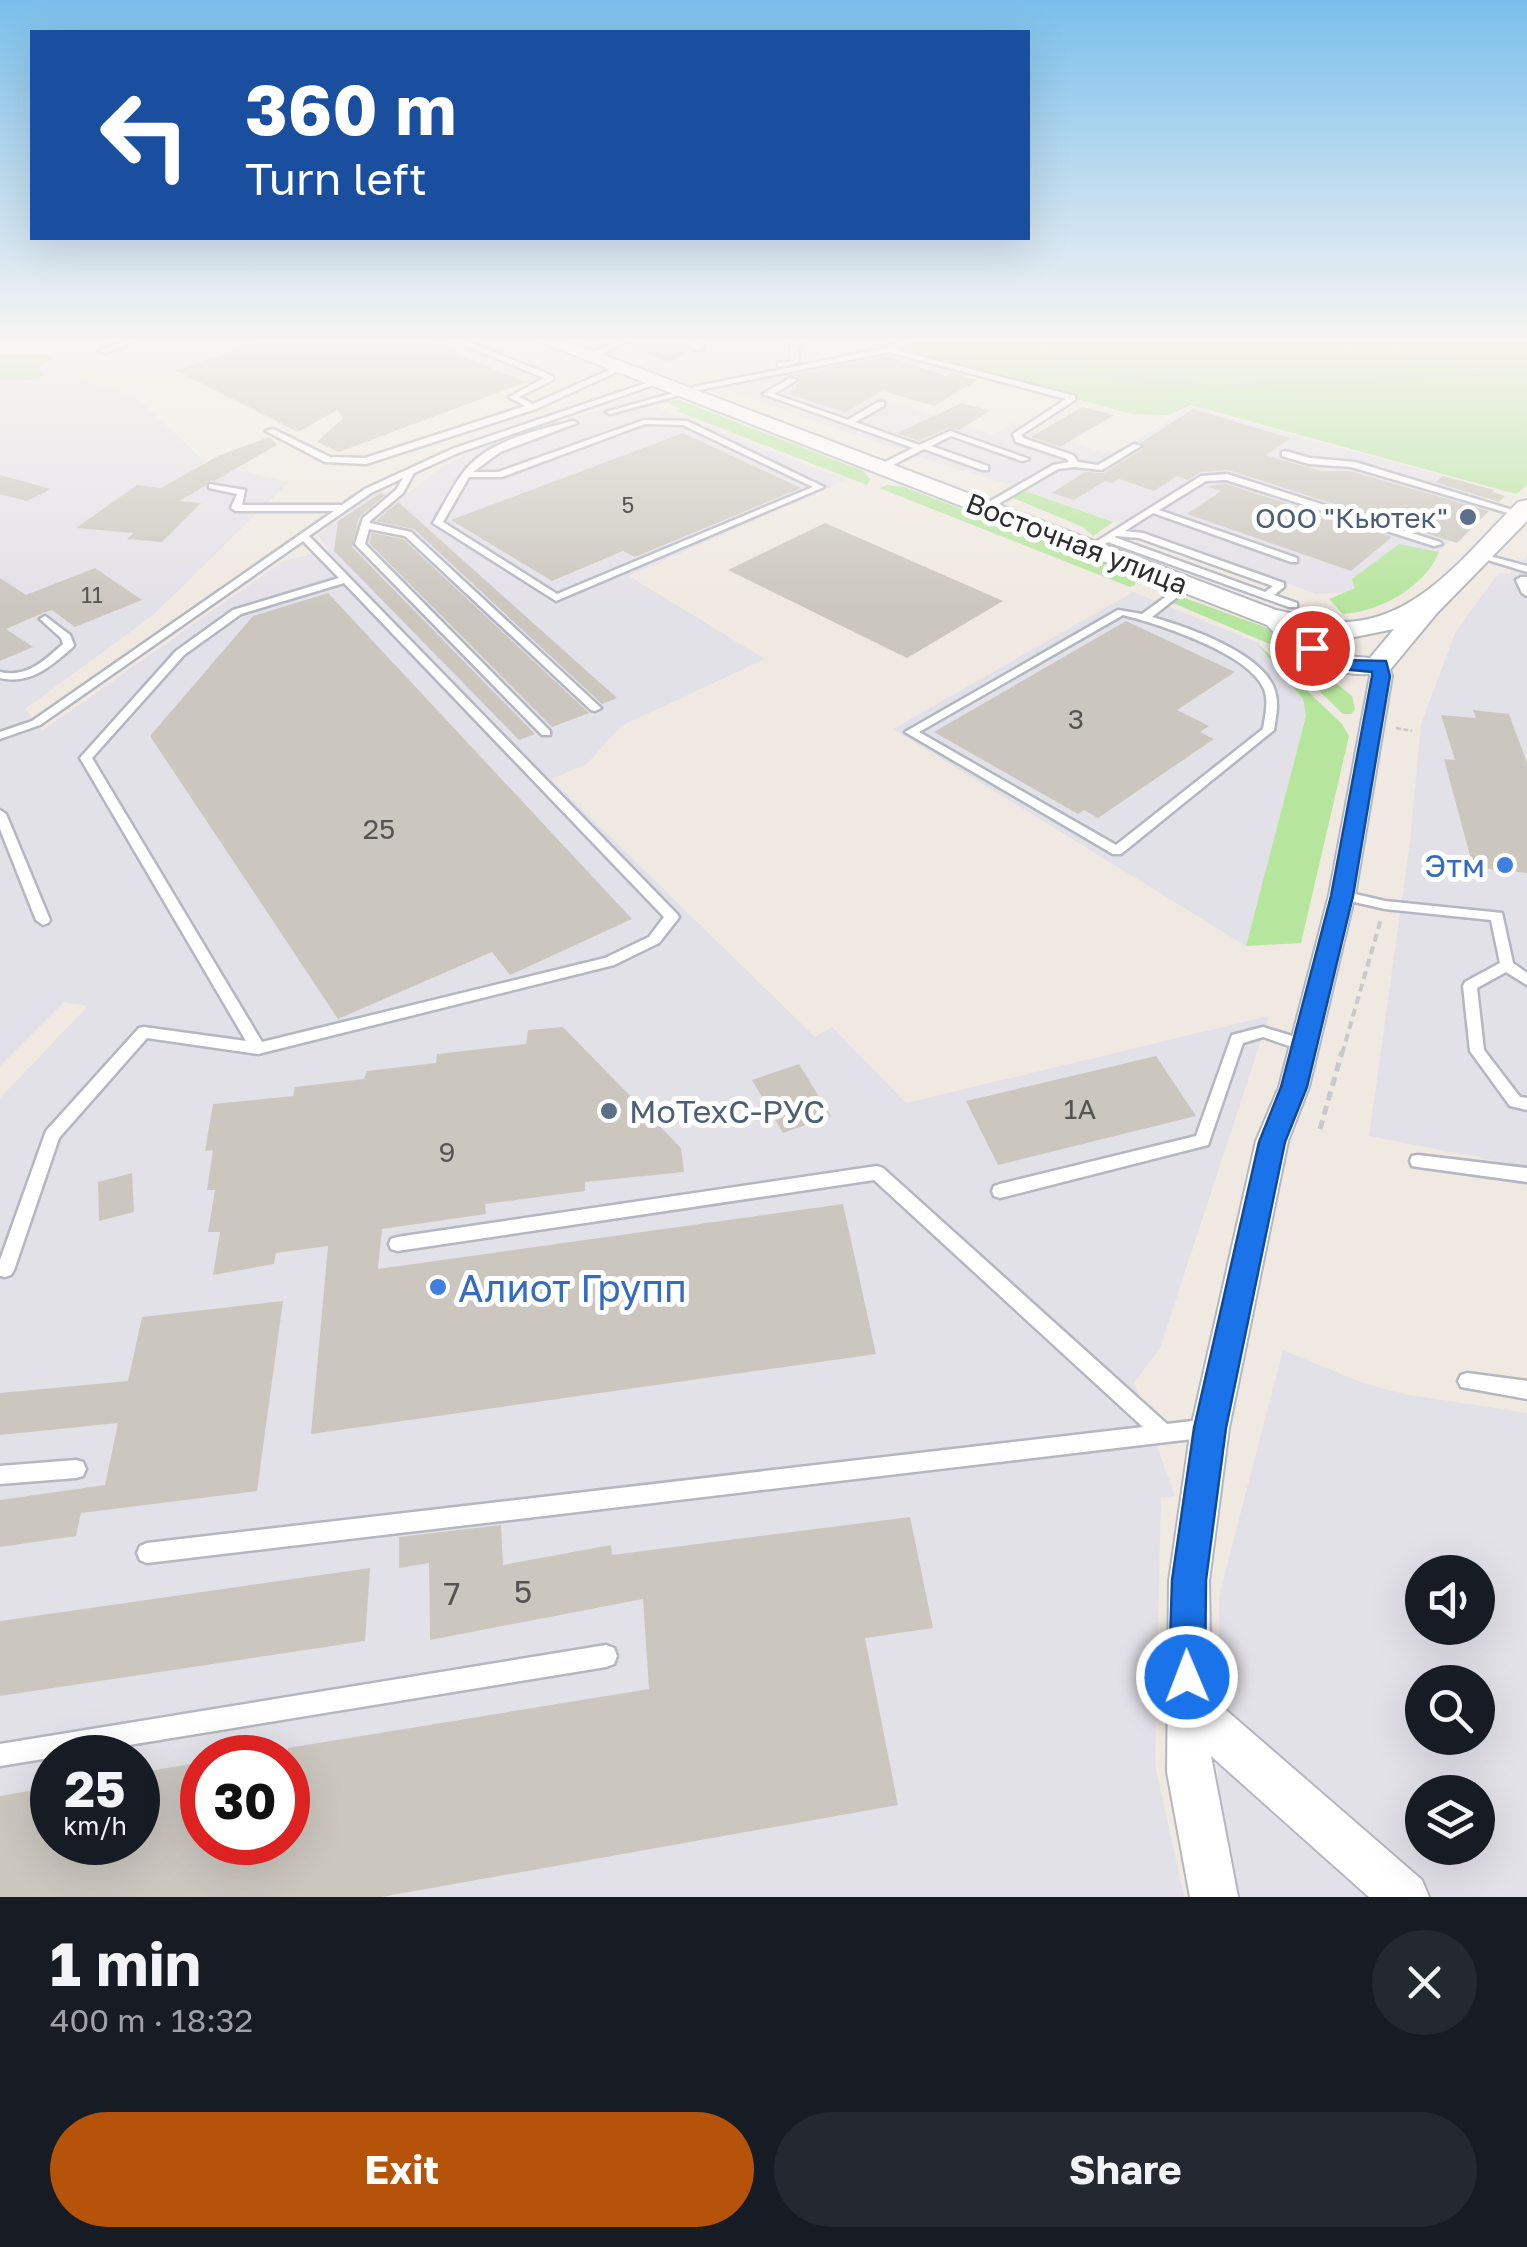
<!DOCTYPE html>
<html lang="en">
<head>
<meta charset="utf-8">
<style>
  body { margin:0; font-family:"Golos Text",sans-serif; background:#242831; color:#f1f3f6; height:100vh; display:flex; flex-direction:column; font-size:38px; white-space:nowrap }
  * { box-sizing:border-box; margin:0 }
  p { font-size:32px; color:#9ea1a6 }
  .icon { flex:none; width:55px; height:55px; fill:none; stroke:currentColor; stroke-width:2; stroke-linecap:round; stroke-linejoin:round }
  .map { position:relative; height:1897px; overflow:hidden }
  .panel { display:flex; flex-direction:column; background:#171b24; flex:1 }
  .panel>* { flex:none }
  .hud { position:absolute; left:30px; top:30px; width:1000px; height:210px; border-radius:0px; box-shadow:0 10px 40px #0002; background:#1a4fa0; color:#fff; overflow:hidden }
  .tools { position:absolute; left:1405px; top:1555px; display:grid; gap:20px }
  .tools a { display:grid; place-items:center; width:90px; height:90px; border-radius:50%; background:#171b24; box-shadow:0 10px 40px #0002; font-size:50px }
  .speed { position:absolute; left:30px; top:1735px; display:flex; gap:20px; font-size:50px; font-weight:700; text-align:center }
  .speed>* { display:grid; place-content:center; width:130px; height:130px; border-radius:50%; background:#171b24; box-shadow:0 10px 40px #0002; line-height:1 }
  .speed small { font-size:25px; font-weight:400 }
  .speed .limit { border:15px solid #d22; background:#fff; color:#111 }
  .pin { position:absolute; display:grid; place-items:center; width:85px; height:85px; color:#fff; margin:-42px; border:5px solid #fff; border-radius:50%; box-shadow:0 2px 10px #0007 }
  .me { position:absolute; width:110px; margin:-55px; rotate:359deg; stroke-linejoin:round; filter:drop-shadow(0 0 8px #0008) }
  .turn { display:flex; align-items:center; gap:35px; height:210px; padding:0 50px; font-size:45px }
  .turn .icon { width:130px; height:130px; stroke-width:2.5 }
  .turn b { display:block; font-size:70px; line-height:85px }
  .round { display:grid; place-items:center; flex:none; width:105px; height:105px; border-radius:52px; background:#242831 }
  .summary { display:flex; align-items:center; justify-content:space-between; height:170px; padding:0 50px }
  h1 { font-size:60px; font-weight:700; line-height:75px }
  .primary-button { display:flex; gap:20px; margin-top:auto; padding:20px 50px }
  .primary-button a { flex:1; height:115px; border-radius:60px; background:#b45309; color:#fff; font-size:40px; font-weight:700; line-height:115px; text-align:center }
  .primary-button a+a { background:#242831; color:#f1f3f6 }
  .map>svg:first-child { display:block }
</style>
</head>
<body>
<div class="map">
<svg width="1527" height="1897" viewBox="0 0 1527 1897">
  <rect width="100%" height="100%" fill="#efe9e1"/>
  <g fill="#e3e1e8" fill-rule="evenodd">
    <path d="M882,354l44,12 -53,30 119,39 22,-12 98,32 79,-48 303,83 -24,23 12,5 -25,25 -7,-2 -50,48 -84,5 -302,-108 -86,-26 -211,-73z"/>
    <path d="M46,365l88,31 73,67 82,19 -137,134 -127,93 17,22 241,-170 46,-11 -11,-15 59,-44 30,3 37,-29 43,-20 147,-46 212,81 -217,96 136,83 -144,67 -34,38 -36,15 264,258 17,-10 74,76 363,-87 -109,332 -26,35 41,113 -14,2 -6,266 29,133h-1184v-799l88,-92 -24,-4 -64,64v-700zM52,1758h86v84h-86zM202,1758h86v84h-86z"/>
    <path d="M1527,555v612l-158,-31 41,-294 11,-118 34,-91 43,-60 12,1z"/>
    <path d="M1133,592l123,50 47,57 3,17 -60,230 -353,-217z"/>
    <path d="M1283,1350l80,33 41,11 123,19v484h-292l-17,-75 1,-226zM1422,1572h56v56h-56zM1422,1682h56v56h-56zM1422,1792h56v56h-56z"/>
  </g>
  <g fill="#b6e59e">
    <path d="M883,341h644v144l-11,9 -325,-89 -23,10 -36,-1 -198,-53z"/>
    <path d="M0,352c17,7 41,-4 53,7l-15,7 4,10 -5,3 -37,1z"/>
    <path d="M679,400l184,71 7,8 -3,6 -190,-74 4,-2 -16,-7z"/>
    <path d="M887,485l17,2 223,85 9,8 -1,5 -5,2 -251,-99z"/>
    <path d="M1020,489l93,33 -20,14 -10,-9 -75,-31z"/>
    <path d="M1399,544l40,8c-14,35 -60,60 -96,62l-14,-15 26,-11 -3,-9z"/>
    <path d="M1182,597l88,32 82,67 3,13 -4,5h-8l-71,-69 -99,-42z"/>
    <path d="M1256,642l86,82 7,12 -48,207 -55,3 60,-230 -3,-17z"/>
  </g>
  <g fill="#cbc7bf">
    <path d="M266,341h160l100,41 -187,70 -22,-10 26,-24 -6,-8 -39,22 -123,-62z"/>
    <path d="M633,341h42l9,7 1,8 -17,6 -41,-16z"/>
    <path d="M886,356l60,20 6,-3 26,7 -44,26 -51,-15 -37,21 -59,-18 11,-6 -3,-2 6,-5 -8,-6z"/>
    <path d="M962,403l28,8 -31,19 -11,-2 -29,13 -22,-8z"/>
    <path d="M1082,407l32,8 -54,32 -29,-10z"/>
    <path d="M1193,409l97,29 -24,17 15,5 41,11h28l139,40 -32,32 -229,-73 -27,2 -13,8 -11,-4 -23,15 -35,-12 -7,4 -7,-2 -31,19 -22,-7 33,-21 19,1 39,-24 -1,-7z"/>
    <path d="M683,433l118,55 -166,69 -12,-6 -71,30 -101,-61z"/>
    <path d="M270,437l7,8 -63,36h-7l-2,5 -26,15 22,2 -39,39 -35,-3 7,-6 -58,-5 61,-43 24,3 59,-33z"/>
    <path d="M0,475l51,14 -24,12 -27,-7z"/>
    <path d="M1443,476l51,14 -2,2 13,4 -6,6 -64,-20z"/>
    <path d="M1226,484l166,53 -41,34 -164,-57 34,-23 -16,-5z"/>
    <path d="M381,493l4,2 -26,22 -7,30 183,187 -16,6 -185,-189 4,-30z"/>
    <path d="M398,502l219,196 -15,6 -188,-175 -38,-8z"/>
    <path d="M825,523l178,78 -96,57 -179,-88z"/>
    <path d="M372,533l31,6 186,174 -37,14 -183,-184z"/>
    <path d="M95,568l47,32 -67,27 -23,-17 -9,3 -37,16 27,18 -33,14v-83l26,17z"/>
    <path d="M328,593l304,326 -122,56 -18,-23 -154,67 -188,-283 103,-120z"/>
    <path d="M1126,621l109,51 -58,38 32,16 -9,6 14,7 -116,79 -14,-8 -6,4 -144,-82z"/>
    <path d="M1473,710l36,4 18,49v110l-54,-6 -29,-108 11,1 -14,-45 35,3z"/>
    <path d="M563,1027l118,121 3,24 -99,10v9l-100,13 1,10 -104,15 -4,40 465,-65 33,150 -565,80 17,-188 -52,7 -2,11 -61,11 7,-43h-12l7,-42h-8l6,-40 -8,1 8,-47 80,-8 2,-9 69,-8 3,-8 69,-8 1,-9 89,-10 2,-14z"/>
    <path d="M1156,1056l40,60 -198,49 -32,-64z"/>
    <path d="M799,1064l32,52 -48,17 -31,-53z"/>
    <path d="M132,1173l2,39 -35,9 -1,-39z"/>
    <path d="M283,1301l-26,190 -176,22 -5,23 -76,11v-47l105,-15 13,-62 -118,12v-42l128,-12 14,-64z"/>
    <path d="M910,1517l23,111 -68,10 33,167 -517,92h-381v-101l52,-9v55h86v-69l64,-11v80h86v-94l361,-59 -6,-90 -213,41 -1,-77 -30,5v-31l102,-12 2,40 108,-20 1,10z"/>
    <path d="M370,1568l-5,73 -365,55v-75z"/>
  </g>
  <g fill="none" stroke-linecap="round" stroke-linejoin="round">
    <g stroke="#b4b7c1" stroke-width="5">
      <g id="lane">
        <path d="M124,341h12l-30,12 -7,-2z"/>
        <path d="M455,341h11l87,35v4l-34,17 14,7 85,-38 7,2 -89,41 -170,55 -41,-2 -59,-31 7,-2 57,28 35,1 160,-52 -16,-9 35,-19z"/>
        <path d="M618,341h11l-38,17 -7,-2z"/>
        <path d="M679,341h11l14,7 -7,2z"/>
        <path d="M796,341h8l-6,6 1,15 -21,5v-4l13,-2 -1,-15z"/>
        <path d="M902,341h10l-16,9 179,46v4l-54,35 2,3 50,17 5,7 20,3 36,-21 7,2 -39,24 -27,-3 -17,2 -70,41h-6v-4l71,-41 16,-3 -2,-3 -51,-17 -3,-8 53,-35 -177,-47 -190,38 -89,24 -4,-2 92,-26 189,-38z"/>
        <path d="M790,378l7,2 -23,14 74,26 30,-18h6v4l-29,16 64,23 31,-14 79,28 -7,2 -71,-25 -20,10 57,20v4h-6l-58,-21 -41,21h-6v-4l36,-18 -150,-54z"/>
        <path d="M655,380l7,2 -204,71 -44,20 -11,20 -33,28v2l41,9 190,176 -6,3 -4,-1 -186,-174 -36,-7 -4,15 185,187v4h-8l-187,-191 8,-26 33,-28 7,-12 -32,15 -62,43 368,378 2,3 -2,3 -18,23 -45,22 -356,89 -111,-16 -88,100 -45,132 -3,5 -6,2 -5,-1v-16l46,-129 93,-103 5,-1 102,14 -166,-283 96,-107 57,-41 106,-32 -36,-37 -263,184 -40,14v-7l32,-11 302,-210h-98l-5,-3 6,-14 -28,-6v-4l36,6 -3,15h100l23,-16 87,-40zM344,583l320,334 -15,20 -44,21 -343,84 -170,-284 92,-103 57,-41z"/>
        <path d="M644,420l43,1 137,66 -268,114 -123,-78c11,-18 20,-38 33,-54 25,-29 72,-39 107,-48l4,2 -77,29 -27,20h25zM645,424l38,1 130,62 -256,107 -114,-72 26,-45h33z"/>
        <path d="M1285,451l25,7 45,4 171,52 -8,2 -167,-49 -42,-3 -27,-8v-4z"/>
        <path d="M1227,474l213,68 2,2 -8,2 -208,-66 -20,1 -47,29 138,48v4h-6l-138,-49 -28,18 18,2 141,50v4l-10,8 23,8v4h-8l-181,-65 -14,8 -8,-2 115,-72zM1117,536l22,2 134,48 -8,6 -151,-55z"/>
        <path d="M1478,553l49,13v6l-49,-15z"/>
        <path d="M1521,577h6v19l-5,-3 -6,-13z"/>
        <path d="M1186,582l5,3 -1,2 -38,30c35,10 112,36 123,74 4,13 1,26 -1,39l-153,124h-8l-208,-122 213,-122 24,4zM1123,615c36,9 126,38 141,74 5,12 1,27 -1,40l-147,116 -197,-113z"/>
        <path d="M45,616l25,19 4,10 -1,2c-22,19 -42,38 -73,31v-6c27,6 44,-11 63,-28l-2,-6 -21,-19z"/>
        <path d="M0,810l6,4 44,106 -2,3 -5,2 -7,-5 -36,-91z"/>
        <path d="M1342,891l43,10 117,12 11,50 14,10v12l-21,-13 -29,16 7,62 36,47 7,1v12l-17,-4 -40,-55 -7,-65 2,-4 35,-19 -9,-43 -106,-11 -48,-11 -2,-3 2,-3z"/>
        <path d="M1263,1027l46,14 2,4 -2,4 -5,2 -41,-14 -20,6 -35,102 -208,53 -6,-2 -2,-5 2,-5 6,-2 196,-48 36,-101z"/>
        <path d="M1418,1155l109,13v14l-109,-15 -6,-1 -2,-5 2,-5z"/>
        <path d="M877,1166l6,2 284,256 42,-5 7,3 2,6 -2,6 -7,3 -1062,126 -7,-3 -3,-7 3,-7 7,-3 996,-116 -269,-247 -477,71 -6,-2 -2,-5 2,-5 6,-2z"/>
        <path d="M1467,1373l60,8v18l-66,-12 -3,-6 3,-6z"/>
        <path d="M76,1460l7,2 3,7 -3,7 -7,2 -76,6v-18z"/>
        <path d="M606,1645l8,3 3,8 -3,8 -8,3 -606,99v-22z"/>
      </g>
    </g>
    <g stroke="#b4b7c1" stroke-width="4">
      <path id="street" d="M1379,659l8,1 5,16 -37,219 -46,192 -21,54 -59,287 -20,153 2,116 211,183 7,17h-60l-158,-141 27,141h-48l-23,-125 2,-191 22,-153 65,-287 23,-54 50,-192 41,-219 -2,-11z"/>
    </g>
    <g stroke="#b4b7c1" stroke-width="4">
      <path id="secondary" d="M538,341h29l709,269c20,4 41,11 61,12 79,3 130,-70 181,-120l9,-2v21l-90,92 -48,58c-47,12 -90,-11 -122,-46zM1394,629l-24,29 -23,-2 -22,-13z"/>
    </g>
    <g stroke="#c9c9c9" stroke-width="2.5" stroke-dasharray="5 2.5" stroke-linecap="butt">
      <path d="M1008,341l188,44"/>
      <path d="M1311,341l92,9 96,17"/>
      <path d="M999,362l207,25 181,-8 140,-13"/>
      <path d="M1396,728l16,3"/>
    </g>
    <path stroke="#c9c9c9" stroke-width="4" stroke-dasharray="8 5" stroke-linecap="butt" d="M1342,1054l39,-135"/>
    <path stroke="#c9c9c9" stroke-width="5" stroke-dasharray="9 6" stroke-linecap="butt" d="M1320,1129l22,-77"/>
    <use href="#lane" fill="#fff" fill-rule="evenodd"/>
    <use href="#street" fill="#fff" fill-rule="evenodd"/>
    <use href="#secondary" fill="#fff" fill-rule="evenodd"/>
  </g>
  <linearGradient id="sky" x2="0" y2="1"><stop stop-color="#7abfeb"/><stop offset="0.56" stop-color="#f8f5f2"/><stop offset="1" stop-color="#f8f5f2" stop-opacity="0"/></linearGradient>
  <rect width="1527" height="607" fill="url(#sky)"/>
  <path fill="#1a73e8" stroke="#114b97" stroke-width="2.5" d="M1312,642l31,18 43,1 4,15 -37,220 -46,191 -22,55 -59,286 -20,152 -1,97 -5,13 -13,5 -13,-5 -5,-13 3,-97 22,-152 65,-286 22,-55 50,-191 41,-220v-4l-41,-4 -25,-17v-7z"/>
  <g fill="#5c6f8a" stroke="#fff" stroke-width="4">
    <circle cx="1468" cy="517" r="10"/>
    <circle cx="609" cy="1111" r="10"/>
  </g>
  <g fill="#3f7fe0" stroke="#fff" stroke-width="4">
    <circle cx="1505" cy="865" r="10"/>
    <circle cx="438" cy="1287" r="10"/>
  </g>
  <g text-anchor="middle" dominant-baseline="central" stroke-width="10" stroke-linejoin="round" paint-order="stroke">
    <g font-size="22" fill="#555452">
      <text x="628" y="504">5</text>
      <text x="92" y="594">11</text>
    </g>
    <g font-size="28" fill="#4e5e75" stroke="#fff" text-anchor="end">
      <text x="1448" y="517">ООО "Кьютек"</text>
    </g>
    <g font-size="28" fill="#2e2e2e" stroke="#fff">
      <text transform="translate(1077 543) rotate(21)">Восточная улица</text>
    </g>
    <g font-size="28" fill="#555452">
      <text x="1076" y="718">3</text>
      <text x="379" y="828">25</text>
      <text x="1080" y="1108">1А</text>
      <text x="447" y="1151">9</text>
    </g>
    <g font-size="32" fill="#366cbe" stroke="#fff" text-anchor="end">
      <text x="1485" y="865">Этм</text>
    </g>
    <g font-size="32" fill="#4e5e75" stroke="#fff" text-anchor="start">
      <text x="629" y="1111">МоТехС-РУС</text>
    </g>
    <g font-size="32" fill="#555452">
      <text x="523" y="1591">5</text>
      <text x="452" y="1593">7</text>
    </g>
    <g font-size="38" fill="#366cbe" stroke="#fff" text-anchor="start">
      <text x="458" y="1287">Алиот Групп</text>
    </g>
  </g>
</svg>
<div class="tools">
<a><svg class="icon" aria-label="sound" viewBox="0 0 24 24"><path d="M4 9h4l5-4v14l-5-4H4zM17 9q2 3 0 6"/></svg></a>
<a><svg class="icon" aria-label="search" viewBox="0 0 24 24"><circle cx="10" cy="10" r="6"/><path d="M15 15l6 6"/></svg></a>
<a><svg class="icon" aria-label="layers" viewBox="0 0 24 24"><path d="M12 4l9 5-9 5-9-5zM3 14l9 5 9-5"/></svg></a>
</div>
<div class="speed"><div>25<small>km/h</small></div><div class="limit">30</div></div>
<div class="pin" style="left:1312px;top:648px;background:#d93025"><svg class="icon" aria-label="arrive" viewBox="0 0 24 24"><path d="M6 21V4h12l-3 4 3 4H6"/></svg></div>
<svg class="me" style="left:1187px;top:1677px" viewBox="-20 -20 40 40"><circle r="17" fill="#1a73e8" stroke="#fff" stroke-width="3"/><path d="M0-11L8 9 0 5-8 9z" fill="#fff"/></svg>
<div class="hud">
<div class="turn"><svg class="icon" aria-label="left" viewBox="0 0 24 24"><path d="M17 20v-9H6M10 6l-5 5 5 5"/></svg><div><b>360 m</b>Turn left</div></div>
</div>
</div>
<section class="panel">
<div class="summary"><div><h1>1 min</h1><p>400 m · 18:32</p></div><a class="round"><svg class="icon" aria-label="close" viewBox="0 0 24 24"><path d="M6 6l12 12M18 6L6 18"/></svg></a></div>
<div class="primary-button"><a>Exit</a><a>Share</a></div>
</section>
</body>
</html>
